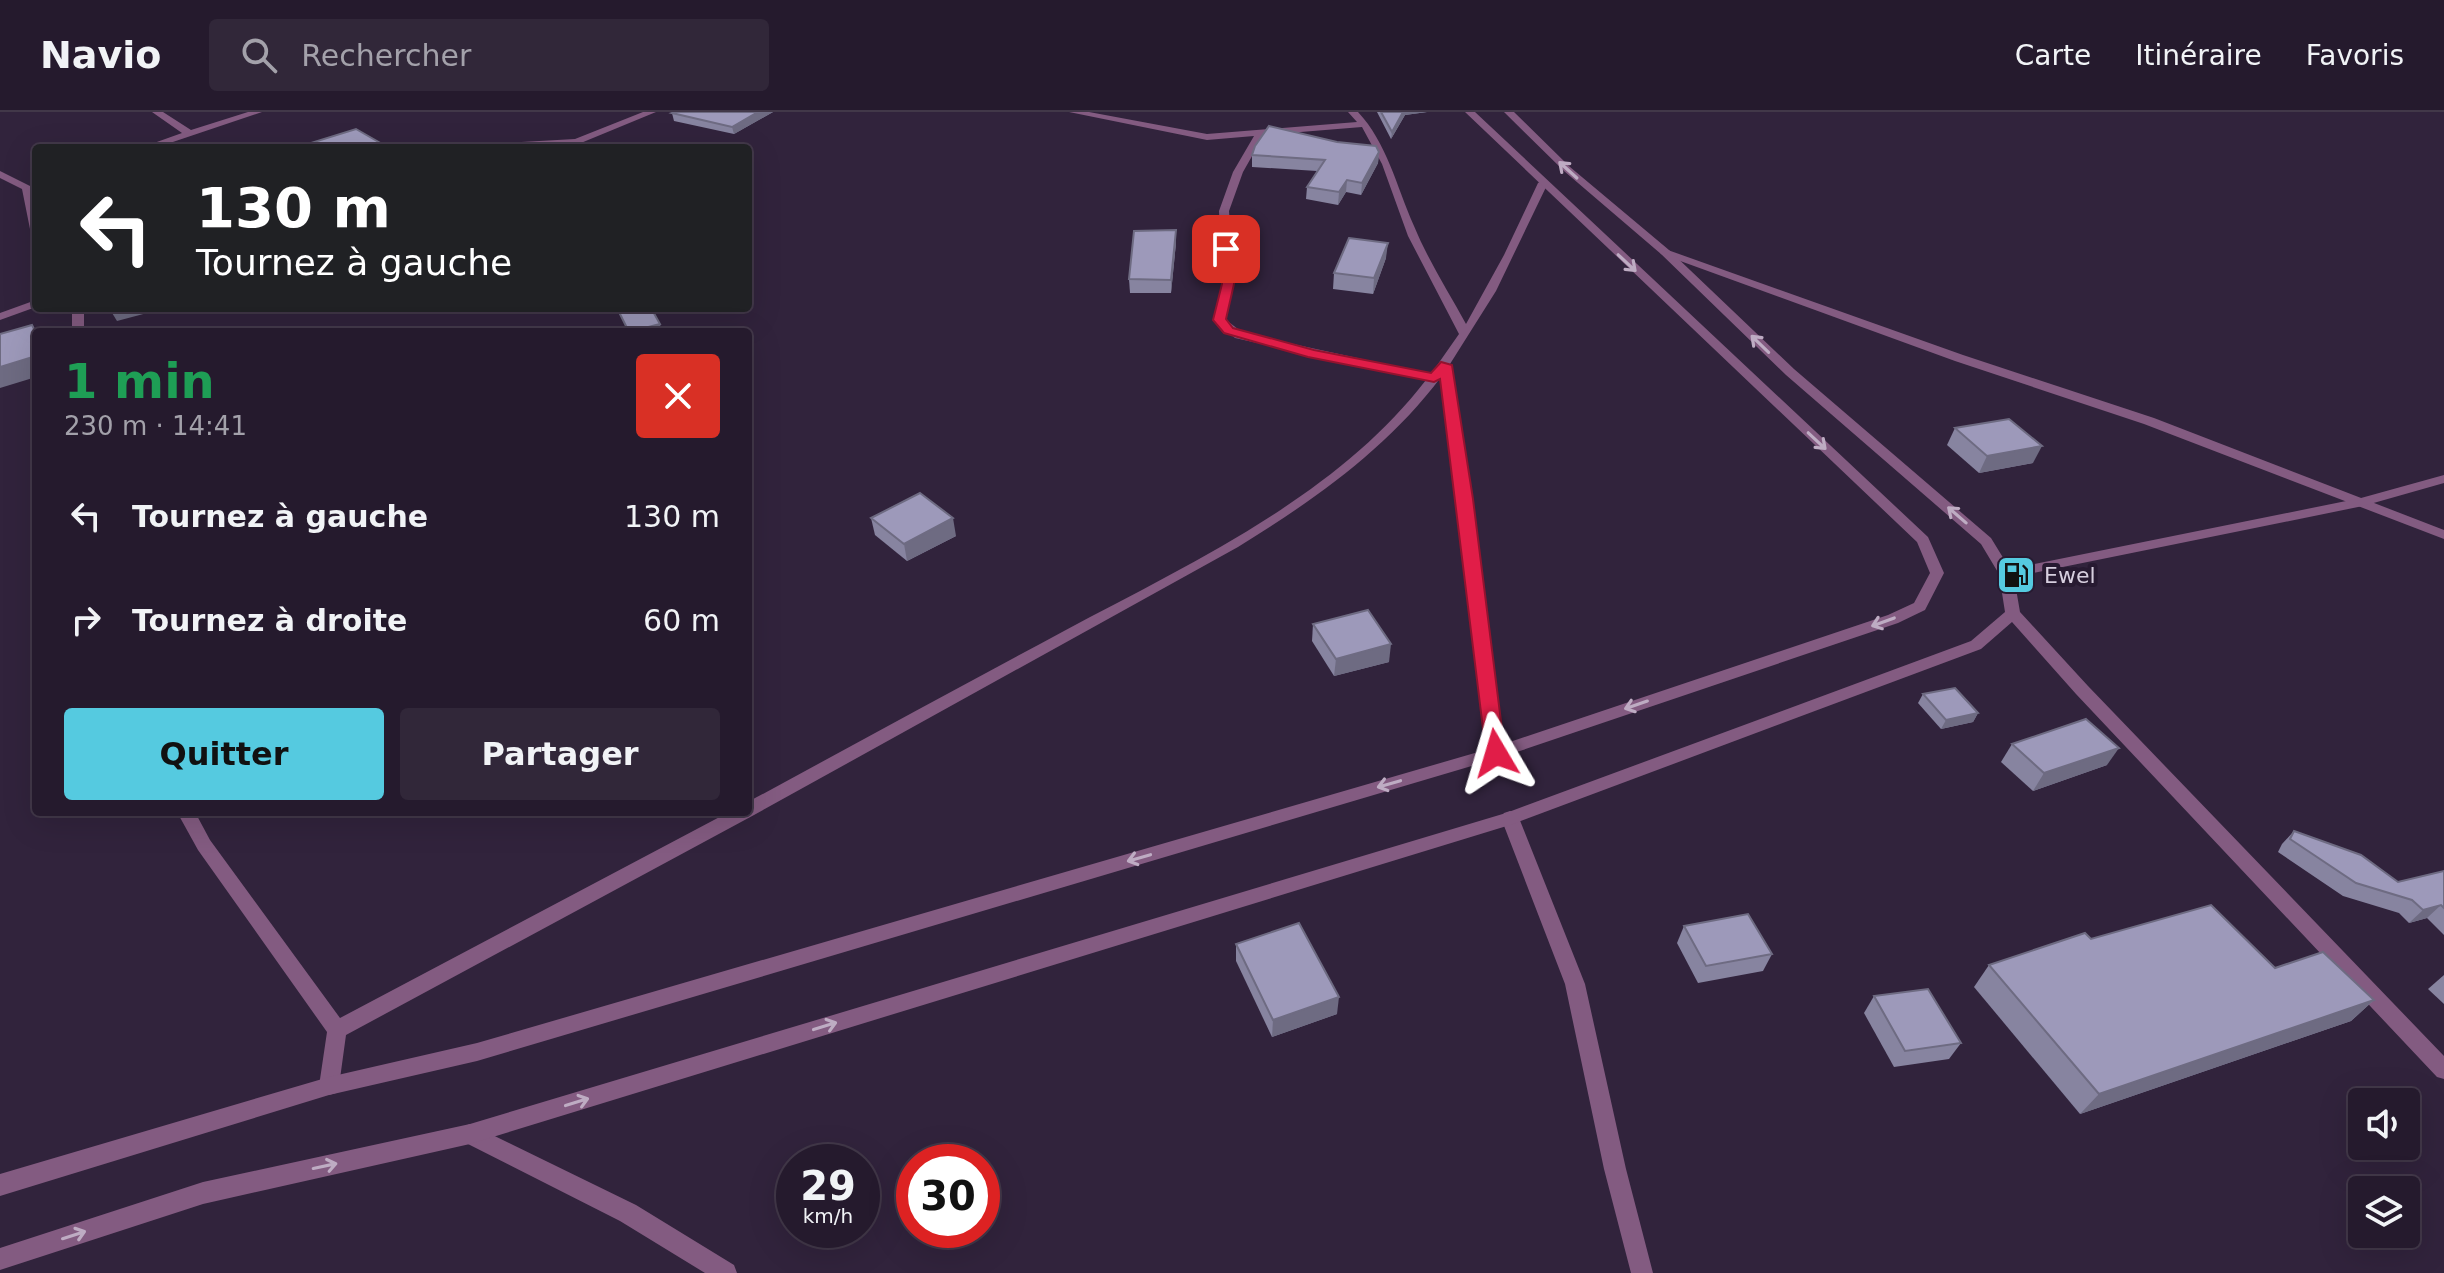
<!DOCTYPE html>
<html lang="fr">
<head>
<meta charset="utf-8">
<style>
  body { margin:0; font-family:"DejaVu Sans",sans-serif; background:#312739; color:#f1f3f6; height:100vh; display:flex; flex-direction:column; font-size:30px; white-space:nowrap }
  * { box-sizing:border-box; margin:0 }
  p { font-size:26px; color:#a3a1aa }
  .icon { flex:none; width:44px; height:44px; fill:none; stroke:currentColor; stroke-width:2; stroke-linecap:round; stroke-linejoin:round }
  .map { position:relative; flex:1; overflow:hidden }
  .drawer { position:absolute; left:32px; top:216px; width:720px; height:488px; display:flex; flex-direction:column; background:#251a2d; border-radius:8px; box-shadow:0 8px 32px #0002,0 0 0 2px #423849 }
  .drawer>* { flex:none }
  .guide { position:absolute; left:32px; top:32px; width:720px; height:168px; border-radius:8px; box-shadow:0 8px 32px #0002,0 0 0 2px #423849; background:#202124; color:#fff; overflow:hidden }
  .fabs { position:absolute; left:2348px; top:976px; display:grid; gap:16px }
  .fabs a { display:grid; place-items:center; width:72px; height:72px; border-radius:8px; background:#251a2d; box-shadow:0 8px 32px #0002,0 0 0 2px #423849; font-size:40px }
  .speed { position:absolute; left:776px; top:1032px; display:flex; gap:16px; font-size:40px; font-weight:700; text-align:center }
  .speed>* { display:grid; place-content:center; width:104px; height:104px; border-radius:50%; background:#251a2d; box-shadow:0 8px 32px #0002,0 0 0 2px #423849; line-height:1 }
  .speed small { font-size:20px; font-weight:400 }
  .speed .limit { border:12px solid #d22; background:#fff; color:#111 }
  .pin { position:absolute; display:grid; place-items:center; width:68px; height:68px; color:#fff; margin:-34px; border-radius:16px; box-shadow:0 4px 12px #0006 }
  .me { position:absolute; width:88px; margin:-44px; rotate:353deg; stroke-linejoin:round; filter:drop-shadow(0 0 6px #0008) }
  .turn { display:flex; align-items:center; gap:28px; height:168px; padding:0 32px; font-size:36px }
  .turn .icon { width:104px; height:104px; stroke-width:2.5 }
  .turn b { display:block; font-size:56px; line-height:68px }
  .round { display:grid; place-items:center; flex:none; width:84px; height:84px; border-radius:8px; background:#312739 }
  .overview { display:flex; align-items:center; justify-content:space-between; height:136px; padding:0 32px }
  h1 { font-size:48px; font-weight:700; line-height:60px; color:#1e9e55 }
  .cta { display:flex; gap:16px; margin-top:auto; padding:16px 32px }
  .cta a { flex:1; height:92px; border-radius:8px; background:#55cae0; color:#111; font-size:32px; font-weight:700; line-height:92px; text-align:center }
  .cta a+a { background:#312739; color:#f1f3f6 }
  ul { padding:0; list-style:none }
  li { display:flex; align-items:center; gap:24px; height:104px; padding:0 32px }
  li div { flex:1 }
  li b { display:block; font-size:30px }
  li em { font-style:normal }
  header { display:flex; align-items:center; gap:48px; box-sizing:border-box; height:112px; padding:0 40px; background:#251a2d; border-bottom:2px solid #423849 }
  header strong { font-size:38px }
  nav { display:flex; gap:44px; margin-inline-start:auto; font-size:28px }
  .search { width:560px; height:72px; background:#312739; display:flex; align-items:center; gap:20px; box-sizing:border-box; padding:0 28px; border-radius:8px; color:#a3a1aa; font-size:30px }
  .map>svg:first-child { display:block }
</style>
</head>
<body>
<header>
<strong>Navio</strong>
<div class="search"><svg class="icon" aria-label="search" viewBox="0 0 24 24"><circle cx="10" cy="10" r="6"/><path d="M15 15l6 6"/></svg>Rechercher</div>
<nav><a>Carte</a><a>Itinéraire</a><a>Favoris</a></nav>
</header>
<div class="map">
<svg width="2444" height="1161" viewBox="0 0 2444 1161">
  <rect width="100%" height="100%" fill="#31233c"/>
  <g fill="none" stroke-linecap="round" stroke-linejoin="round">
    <g fill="#835b81" fill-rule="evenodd">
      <path d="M152,0h11l28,18 57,-18h14l-107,36h-15l42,-15z"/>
      <path d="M643,0h13l-80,33 -113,3 5,-3 107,-6z"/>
      <path d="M1069,0h20l118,22 150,-12 -9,-10h10c29,31 38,73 56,114 14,34 34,65 52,98l38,-69 34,-72 5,-3 5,3 -52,108 -46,73 22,135 32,254 -2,4h-12l-2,-4 -30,-254 -17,-122c-54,72 -127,123 -203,170l-484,268 -408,220 -7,51 -3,7 -7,2 -7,-2 -3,-7 8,-54 -129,-182 -21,-38h18l15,28 130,178 389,-206h19v-10c105,-57 210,-114 316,-171 127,-68 272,-134 362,-251l-191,-42 -20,-16 -2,-2 9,-36 -3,-73 14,-39 21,-36 -47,4zM1362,15l20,37 26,72 51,98 -28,40 -188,-41 -18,-14 9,-35 -5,-73 14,-39 21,-37z"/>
      <path d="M0,59l32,16 4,20v30l-5,-3 -9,-45 -22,-11z"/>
      <path d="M1665,137l298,106 191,63 290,112v9l-300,-115 -189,-63 -294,-107 -1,-2z"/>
      <path d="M36,188v7l-36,13v-7z"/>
      <rect x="72" y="196" width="12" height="24"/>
      <path d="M1510,699l6,2 3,5 66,166 41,185 27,104h-22l-27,-104 -39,-185 -64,-166 3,-5z"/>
      <path d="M470,1012l166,81 98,60 3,8h-32l-85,-52 -158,-80 -3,-7 3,-7z"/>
    </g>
    <g fill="#835b81" fill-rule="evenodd">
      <path d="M1465,0h10l453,425 16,36 -19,37 -27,13 -396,134 -1025,304 -148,34 -329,101v-22l329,-97 148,-34 1015,-295 396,-133 26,-12 16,-30 -13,-31z"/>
      <path d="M1504,0h10l56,55 99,83 125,119 197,169 19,31 351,-71 83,-23v8l-81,23 -349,71 6,35 68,74 356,370v23l-7,-2 -361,-383 -64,-72 -31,27 -471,176 -1040,319 -267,60 -203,66v-22l203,-66 267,-58 1036,-311 465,-172 34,-29 -6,-38 -18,-30 -195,-169 -125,-121 -97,-83z"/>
    </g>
  </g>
  <g fill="#8784a0">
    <path d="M773,0l-39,22 -60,-13 -2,-8z"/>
    <path d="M1377,0h50l-22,3 -14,24z"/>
    <path d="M1379,40l-1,11 -17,32 -15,-3 -8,13 -32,-6 1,-12 10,-16 -65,-4v-12z"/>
    <path d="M1176,118v13l-5,50h-41l-1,-14z"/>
    <path d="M1386,146l-13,36 -40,-5 1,-16z"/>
    <path d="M1955,316l78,35 -54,10 -32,-28z"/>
    <path d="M871,406l85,18 -49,25 -32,-26z"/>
    <path d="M1313,512l76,38 -55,14 -22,-35z"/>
    <path d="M1923,582l55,19 -5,9 -32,7 -23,-26z"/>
    <path d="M2012,632l95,21 -74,26 -32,-29z"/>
    <path d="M2294,719l104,51 46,-11v64l-17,-17 -18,5 -10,-10 -56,-17 -65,-44 4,-8z"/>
    <path d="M1684,814l88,28 -9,17 -65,12 -21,-40z"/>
    <path d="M2091,827l184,29 99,32 -23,21 -271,93 -106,-127 15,-22z"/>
    <path d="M1236,832l101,70 -65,23 -36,-76z"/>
    <path d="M2444,863v29l-16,-15z"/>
    <path d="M1874,884l87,47 -12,16 -55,8 -30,-54z"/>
  </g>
  <g fill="#6e6b82">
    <path d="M758,0h15l-39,22 -2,-7z"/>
    <path d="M1403,0h24l-22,3 -14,24 1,-7z"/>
    <path d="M1379,40l-1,11 -17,32 1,-12z"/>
    <path d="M1347,68l-1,12 -8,13 1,-13z"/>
    <path d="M1176,118v13l-5,50v-13z"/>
    <path d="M1388,131l-2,15 -13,36 1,-16z"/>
    <path d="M109,196h57l-49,13z"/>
    <path d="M660,212l2,8h-33z"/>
    <path d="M36,244v21l-36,11v-21z"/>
    <path d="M2042,334l-9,17 -54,10 8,-17z"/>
    <path d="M953,406l3,18 -49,25 -3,-17z"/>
    <path d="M1391,532l-2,18 -55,14 2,-17z"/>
    <path d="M1978,601l-5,9 -32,7 5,-9z"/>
    <path d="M2119,636l-12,17 -74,26 11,-18z"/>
    <path d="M2441,793l-14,13 -18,5 14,-13z"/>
    <path d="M1339,885l-2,17 -65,23 1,-17z"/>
    <path d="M2374,888l-23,21 -271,93 19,-20z"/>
  </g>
  <g fill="#9d99ba" stroke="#6e6b82" stroke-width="2">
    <path d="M675,0h83l-26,15 -60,-14z"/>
    <path d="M1381,0h22l-11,20z"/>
    <path d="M1269,14l68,16 39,4 3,6 -17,31 -15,-3 -8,12 -32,-5 18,-27 -73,-5 3,-9z"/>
    <path d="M356,17l33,19h-83l-5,-2z"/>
    <path d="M1176,118l-5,50 -42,-1 5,-48z"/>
    <path d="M1349,126l39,5 -14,35 -40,-5z"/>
    <path d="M617,196h34l9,16 -31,8z"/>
    <path d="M32,213l4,8v23l-36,11v-33z"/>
    <path d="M2009,307l33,27 -55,10 -32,-28z"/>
    <path d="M920,381l33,25 -49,26 -33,-26z"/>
    <path d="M1368,498l23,34 -55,15 -23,-35z"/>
    <path d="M1955,576l23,25 -32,7 -23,-26z"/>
    <path d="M2086,607l33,29 -75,25 -32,-29z"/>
    <path d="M2294,719l67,24 37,27 46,-11v37l-3,-3 -18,5 -11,-10 -56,-17 -66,-44z"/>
    <path d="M2211,793l64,63 48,-16 51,48 -275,94 -110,-129 96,-32 6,6z"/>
    <path d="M1748,802l24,40 -66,12 -22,-40z"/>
    <path d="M1299,811l40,74 -66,23 -37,-76z"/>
    <path d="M1928,877l33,54 -56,8 -31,-55z"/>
  </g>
  <defs><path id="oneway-shaft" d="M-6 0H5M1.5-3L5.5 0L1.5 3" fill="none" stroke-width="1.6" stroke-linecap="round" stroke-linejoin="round" transform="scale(2)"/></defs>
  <g stroke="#beacc3">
    <use href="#oneway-shaft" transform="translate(1568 58) rotate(-138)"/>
    <use href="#oneway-shaft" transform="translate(1627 151) rotate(43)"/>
    <use href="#oneway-shaft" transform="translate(1760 232) rotate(-136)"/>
    <use href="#oneway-shaft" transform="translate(1817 329) rotate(43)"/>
    <use href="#oneway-shaft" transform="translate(1957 403) rotate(-139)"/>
    <use href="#oneway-shaft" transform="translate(1883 510) rotate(160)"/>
    <use href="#oneway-shaft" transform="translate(1636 593) rotate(161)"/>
    <use href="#oneway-shaft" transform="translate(1389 672) rotate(164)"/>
    <use href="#oneway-shaft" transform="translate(1139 746) rotate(164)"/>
    <use href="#oneway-shaft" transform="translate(825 914) rotate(-17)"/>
    <use href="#oneway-shaft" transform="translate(577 990) rotate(-17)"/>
    <use href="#oneway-shaft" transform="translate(325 1054) rotate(-12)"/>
    <use href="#oneway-shaft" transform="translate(74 1123) rotate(-18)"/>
  </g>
  <path fill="#e11d48" stroke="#92132f" stroke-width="2" d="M1226,133l7,4 1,35 -8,35 7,9 81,22 117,23 10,-11 11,3 21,134 32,254 -3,5 -6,2 -10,-7 -46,-374 -6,3 -126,-25 -84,-24 -11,-13 9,-36 -2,-35z"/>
  <defs>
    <g id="fuel-square" transform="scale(2)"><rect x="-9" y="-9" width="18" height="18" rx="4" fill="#55cae0" stroke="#271a31"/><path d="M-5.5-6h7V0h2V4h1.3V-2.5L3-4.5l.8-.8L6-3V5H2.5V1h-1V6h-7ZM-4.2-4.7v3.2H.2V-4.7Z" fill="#111"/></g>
  </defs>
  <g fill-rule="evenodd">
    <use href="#fuel-square" x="2016" y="463"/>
  </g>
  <g text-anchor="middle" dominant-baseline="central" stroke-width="8" stroke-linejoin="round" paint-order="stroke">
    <g font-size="22" fill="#d7cfdf" stroke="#271a31" text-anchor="start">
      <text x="2044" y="463">Ewel</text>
    </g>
  </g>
</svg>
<div class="fabs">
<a><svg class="icon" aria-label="sound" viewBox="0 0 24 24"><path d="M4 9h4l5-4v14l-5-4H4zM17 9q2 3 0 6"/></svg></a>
<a><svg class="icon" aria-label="layers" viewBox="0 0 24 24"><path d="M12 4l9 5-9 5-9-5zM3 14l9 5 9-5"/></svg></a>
</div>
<div class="speed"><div>29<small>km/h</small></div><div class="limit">30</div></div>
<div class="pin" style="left:1226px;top:137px;background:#d93025"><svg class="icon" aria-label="arrive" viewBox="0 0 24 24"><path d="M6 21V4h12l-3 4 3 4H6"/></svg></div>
<svg class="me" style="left:1496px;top:641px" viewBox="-20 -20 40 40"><path d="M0-17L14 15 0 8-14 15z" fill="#e11d48" stroke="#fff" stroke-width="4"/></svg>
<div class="guide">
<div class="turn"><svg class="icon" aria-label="left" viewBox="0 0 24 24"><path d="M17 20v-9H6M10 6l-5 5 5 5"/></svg><div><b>130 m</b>Tournez à gauche</div></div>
</div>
<section class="drawer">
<div class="overview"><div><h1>1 min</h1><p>230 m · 14:41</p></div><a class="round" style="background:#d93025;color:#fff"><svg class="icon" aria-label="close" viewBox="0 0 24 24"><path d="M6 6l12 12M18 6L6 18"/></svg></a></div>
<ul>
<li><svg class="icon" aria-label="left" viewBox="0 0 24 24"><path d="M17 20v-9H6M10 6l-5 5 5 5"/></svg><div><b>Tournez à gauche</b></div><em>130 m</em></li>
<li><svg class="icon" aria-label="right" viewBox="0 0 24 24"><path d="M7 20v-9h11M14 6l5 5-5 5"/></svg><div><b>Tournez à droite</b></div><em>60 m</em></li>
</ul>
<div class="cta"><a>Quitter</a><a>Partager</a></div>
</section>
</div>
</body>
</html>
